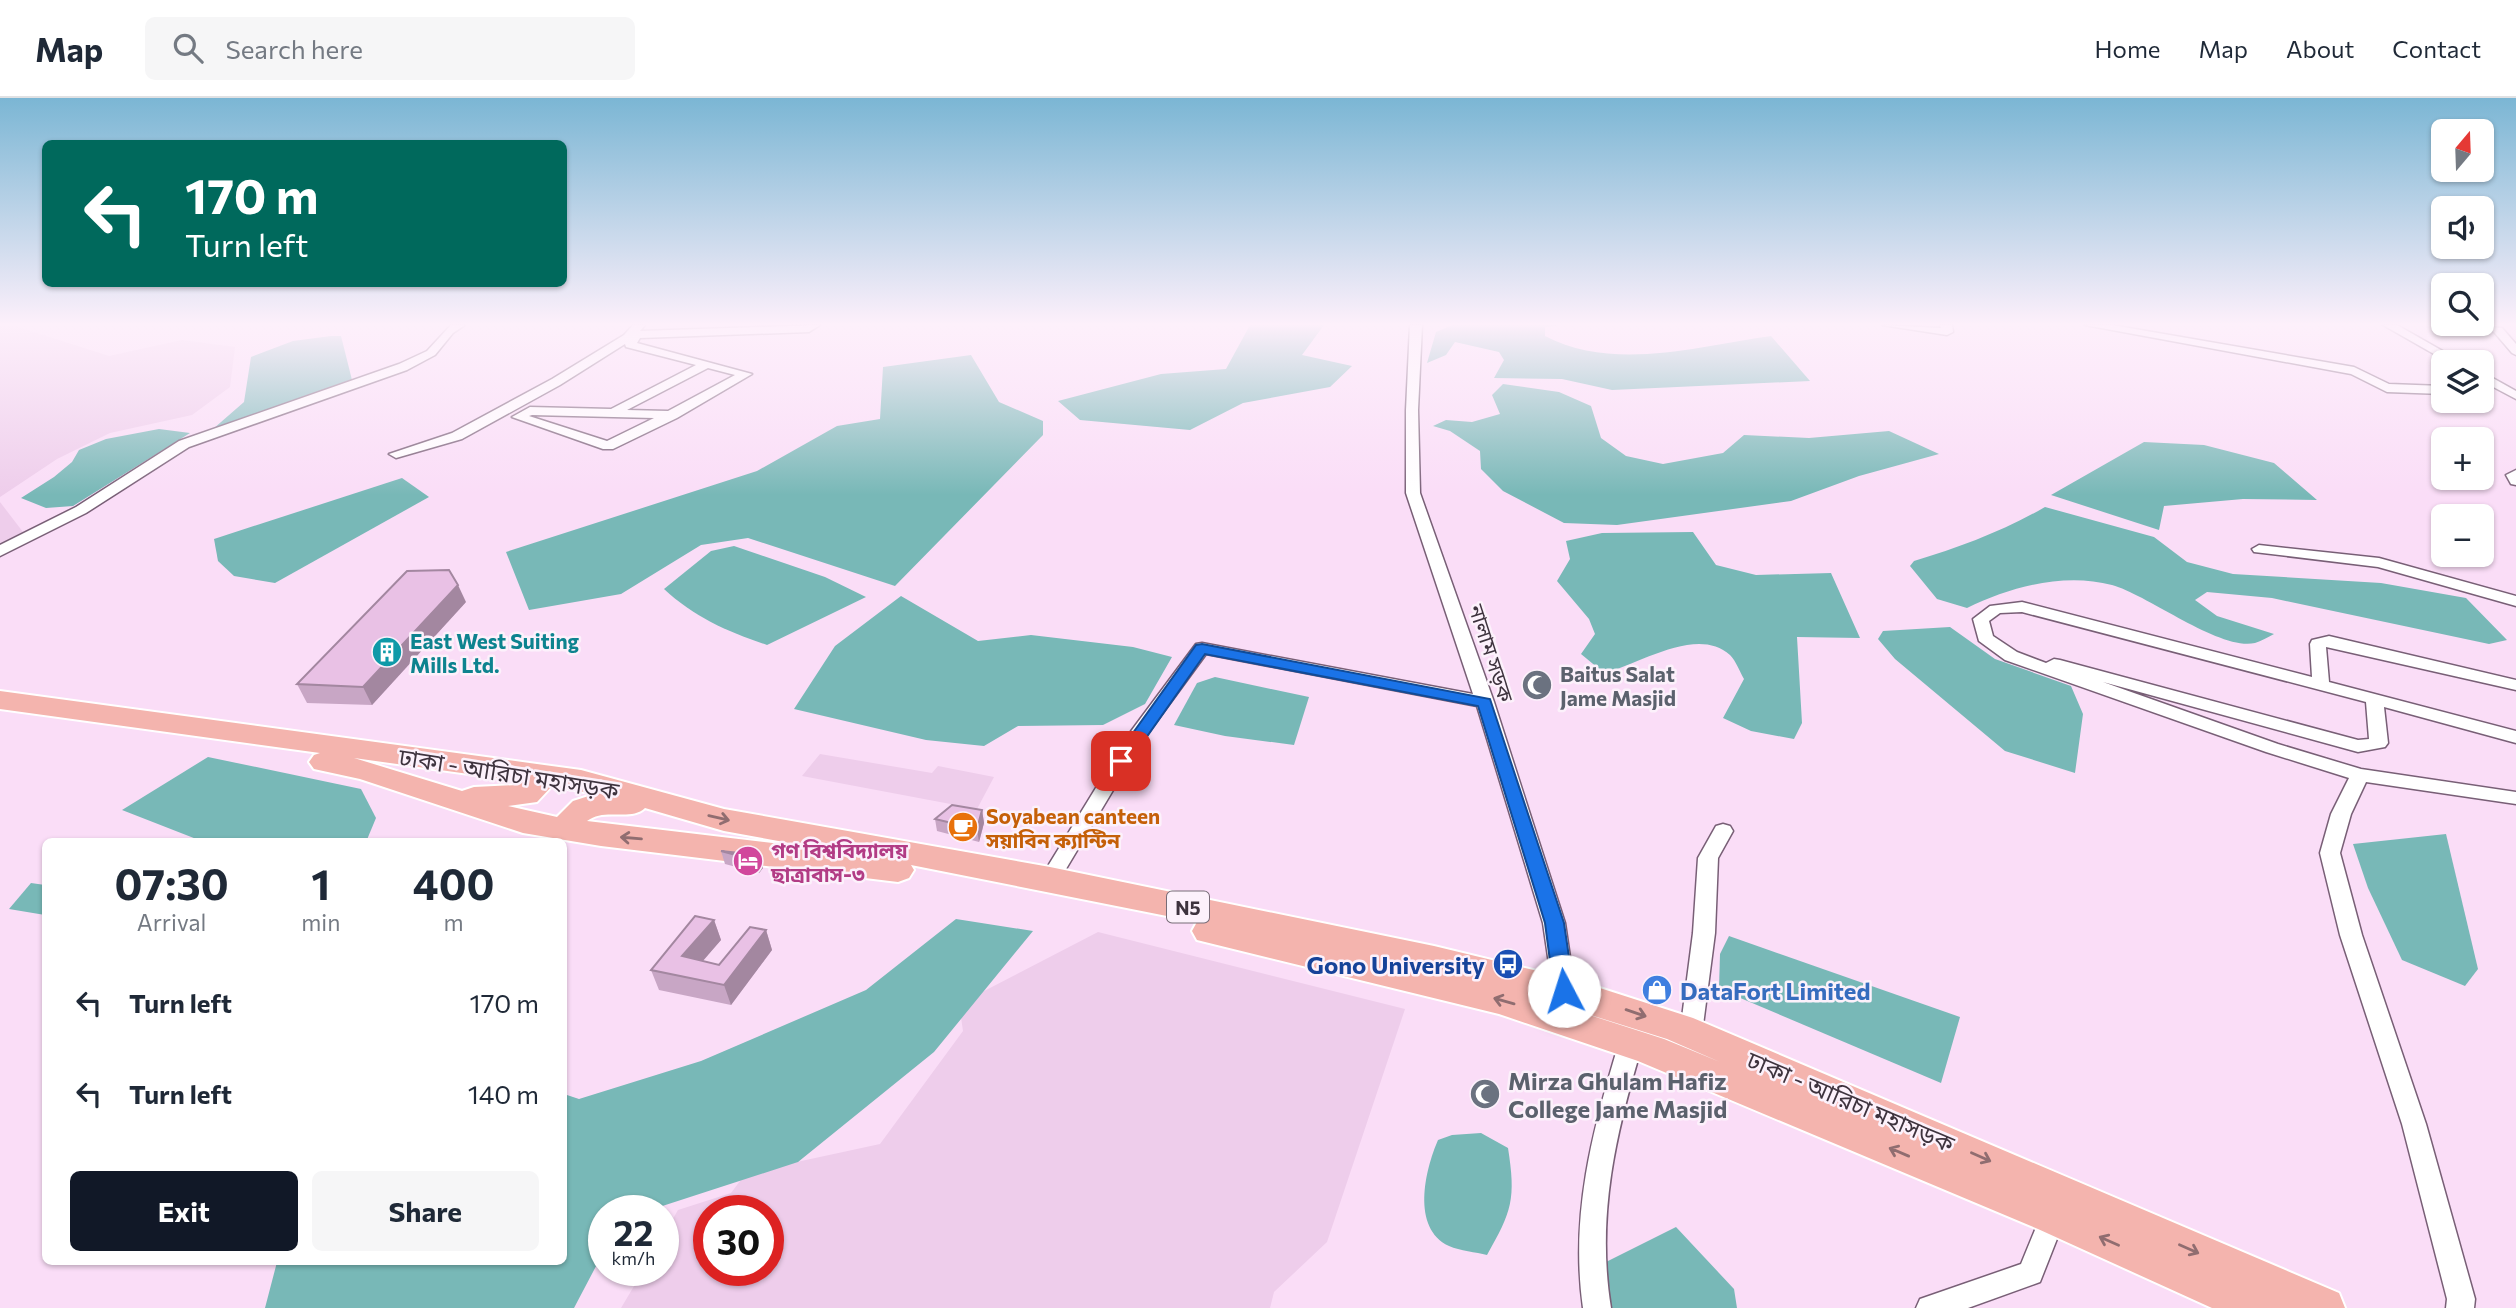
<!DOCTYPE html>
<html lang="en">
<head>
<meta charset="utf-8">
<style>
  body { margin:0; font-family:Commissioner,"Noto Sans Bengali",sans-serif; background:#f6f6f7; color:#1f2937; height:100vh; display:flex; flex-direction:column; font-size:26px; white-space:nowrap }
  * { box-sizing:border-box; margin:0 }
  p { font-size:23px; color:#747a83 }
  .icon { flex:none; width:38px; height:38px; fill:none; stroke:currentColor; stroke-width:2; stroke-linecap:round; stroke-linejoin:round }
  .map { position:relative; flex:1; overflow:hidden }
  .sheet { position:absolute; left:42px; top:740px; width:525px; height:427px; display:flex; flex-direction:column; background:#fff; border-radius:10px; box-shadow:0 2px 5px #0004 }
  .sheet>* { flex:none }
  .top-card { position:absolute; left:42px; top:42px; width:525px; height:147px; border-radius:10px; box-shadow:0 2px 5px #0004; background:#00695c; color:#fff; overflow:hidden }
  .needle { width:46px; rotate:19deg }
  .controls { position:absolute; left:2431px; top:21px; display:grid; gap:14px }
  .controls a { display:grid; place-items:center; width:63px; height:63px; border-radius:10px; background:#fff; box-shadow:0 2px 5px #0004; font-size:35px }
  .speed { position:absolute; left:588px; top:1097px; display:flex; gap:14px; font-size:35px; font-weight:700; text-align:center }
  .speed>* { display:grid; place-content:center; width:91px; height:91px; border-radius:50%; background:#fff; box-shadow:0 2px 5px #0004; line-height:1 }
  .speed small { font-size:18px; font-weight:400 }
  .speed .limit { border:10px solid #d22; background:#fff; color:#111 }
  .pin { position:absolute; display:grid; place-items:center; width:60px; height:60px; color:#fff; margin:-30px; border-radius:14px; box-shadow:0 4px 10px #0006 }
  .me { position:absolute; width:77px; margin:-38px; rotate:355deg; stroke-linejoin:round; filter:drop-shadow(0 0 5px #0008) }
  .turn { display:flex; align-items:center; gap:24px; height:147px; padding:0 28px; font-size:32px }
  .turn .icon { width:91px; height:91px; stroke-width:2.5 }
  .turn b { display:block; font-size:49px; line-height:60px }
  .eta { display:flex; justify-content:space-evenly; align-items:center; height:119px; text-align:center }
  .eta b { font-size:42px; font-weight:700; line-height:49px }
  .button { display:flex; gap:14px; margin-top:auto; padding:14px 28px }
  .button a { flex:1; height:80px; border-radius:10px; background:#111827; color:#fff; font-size:28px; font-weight:700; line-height:80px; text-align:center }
  .button a+a { background:#f6f6f7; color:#1f2937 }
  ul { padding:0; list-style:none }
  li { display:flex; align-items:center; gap:21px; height:91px; padding:0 28px }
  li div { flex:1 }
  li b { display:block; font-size:26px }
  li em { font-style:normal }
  header { display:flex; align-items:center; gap:42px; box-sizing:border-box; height:98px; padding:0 35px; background:#fff; border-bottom:2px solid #e0e1e3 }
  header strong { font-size:33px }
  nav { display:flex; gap:38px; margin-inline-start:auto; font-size:24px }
  .search { width:490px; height:63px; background:#f6f6f7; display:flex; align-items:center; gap:18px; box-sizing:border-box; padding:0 24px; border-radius:10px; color:#747a83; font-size:26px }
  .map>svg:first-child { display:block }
</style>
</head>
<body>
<header>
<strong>Map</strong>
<div class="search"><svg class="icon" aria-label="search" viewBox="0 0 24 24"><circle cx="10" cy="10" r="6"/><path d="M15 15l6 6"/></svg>Search here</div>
<nav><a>Home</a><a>Map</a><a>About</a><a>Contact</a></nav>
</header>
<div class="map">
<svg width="2516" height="1210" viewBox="0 0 2516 1210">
  <rect width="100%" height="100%" fill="#faddf7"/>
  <g fill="#eecdeb" fill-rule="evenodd">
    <path d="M0,227h12l97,31 73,-16 53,7 -5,40 -38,28 -82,18 -53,26 -57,38z"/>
    <path d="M0,404l23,30 -23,11z"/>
    <path d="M820,656l112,19 6,-7 56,11 -17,32 -175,-33z"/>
    <path d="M1098,834l307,77 -78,233 -53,50 -4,16h-649l22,-37 20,-1v-34l15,-26 53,-17 15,-20 134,-29 83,-113 -4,-27zM709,1113h59v59h-59z"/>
  </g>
  <g fill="#78b8b7">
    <path d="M1250,227h74l-22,30 50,11 -22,21 -87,16 -53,27 -110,-10 -22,-19 103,-27 65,-5z"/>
    <path d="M1452,227h110l-17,2v9c69,36 154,10 226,0l39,45 -198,9 -50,-11 -68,-1 10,-18 -5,-8 -44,-10 -9,13 -19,8 9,-31z"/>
    <path d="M331,238h10l11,44 -139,49 31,-27 7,-45 42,-16z"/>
    <path d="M971,257l28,47 44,19v14l-148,151 -147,-48 -47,7 -80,49 -92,16 -23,-58 251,-81 80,-45 43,-7 3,-52z"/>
    <path d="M1503,286l56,8 32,14 10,32 25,18 37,8 60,-11 21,-18 65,3 80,-7 50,23 -80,22 -68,25 -174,24 -53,-2 -61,-32 -22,-22 -1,-18 -30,-20 -17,-5 13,-6 26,2 28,-8 -8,-19z"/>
    <path d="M159,331l31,4 -117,73 -27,2 -25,-10 33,-21 18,-15 7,-12 27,-11z"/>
    <path d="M2144,344l60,3 70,18 43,37 -74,-1 -79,7 -5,24 -108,-35z"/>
    <path d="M402,380l27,19 -154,86 -41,-7 -16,-15 -4,-22z"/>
    <path d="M2045,409l109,30 33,25 46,12 148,9 85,15 41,42 -18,4 -217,-46 -65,-6 -12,8 22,16 57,18c-6,3 -13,7 -19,9 -35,8 -107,-48 -143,-58 -48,-13 -102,2 -145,23l-30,-9 -27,-33 4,-5c47,-14 89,-30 131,-54z"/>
    <path d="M1693,434l23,33 40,10 75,-2 29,65 -63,-1 5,86 -8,16 -43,-8 -28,-13 21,-39c-4,-7 -8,-18 -14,-24 -33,-30 -92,10 -126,18l-23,-19 14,-20 -6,-15 -32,-38 13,-22 -4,-18 36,-8z"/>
    <path d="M734,448l91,31 41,20 -99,48c-39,-13 -73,-28 -103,-56l47,-38z"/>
    <path d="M901,498l77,45 53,-6 102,12 39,10 -27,47 -42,21 -85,1 -34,20 -58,-6 -132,-31 41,-63z"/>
    <path d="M1950,529l45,32 76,27 12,28 -8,59 -70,-22 -110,-92 -17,-20 5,-8z"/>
    <path d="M1215,579l94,20 -15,48 -69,-9 -51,-11 23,-42z"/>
    <path d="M208,659l153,32 15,29 -10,24h-162l-82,-32z"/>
    <path d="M2446,736l32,135 -13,17 -63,-26 -34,-72 -15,-44z"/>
    <path d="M31,785l14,2v30l-36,-6z"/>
    <path d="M956,821l77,12 -99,121 -136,110 -151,49h-43v40l-30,57h-309l12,-46h287v-168l15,5 122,-38 165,-71z"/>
    <path d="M1729,838l231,81 -19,66 -222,-94 1,-35z"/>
    <path d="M1481,1035l27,15c8,51 4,63 -21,107 -11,-3 -27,-4 -38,-9 -38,-18 -24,-76 -11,-106l14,-5z"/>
    <path d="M1676,1129l58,62 3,19h-125l-10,-44z"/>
  </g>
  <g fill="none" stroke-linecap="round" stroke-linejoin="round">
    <g stroke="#785f76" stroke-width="3">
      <g id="minor">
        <path d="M451,227h14l-12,8 -18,22 -28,15 -218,77 -103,66 -86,43v-11l76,-38 103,-66 220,-77 28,-13z"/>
        <path d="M633,227h12l-5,6 180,-6 -11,7 -169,6 -3,5 115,31 -75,44 -64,31h-10l-91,-32 18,-10 81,2 85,-44 -70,-18 -1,-3 -65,41 -98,54 -66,19 -7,-4 63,-21 100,-54 72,-44zM708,270l27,7 -67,36 -41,-1zM532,317l122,3 -47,23 -78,-25z"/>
        <path d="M1410,227h12l-4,85 2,83 74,209 71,221 10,68 -3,6 -8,3 -8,-3 -3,-6 -10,-68 -66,-217 -271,-52 -63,86 -86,144h-14l-3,-5 89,-145 67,-90 6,-1 271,51 -67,-201v-83z"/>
        <path d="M1882,227l59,3 -1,-3h12l1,7 -6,3z"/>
        <path d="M2085,227h27l242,42 35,17 54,2v8l-56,-2 -36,-18z"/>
        <path d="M2383,227h14l65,37h-14z"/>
        <path d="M2473,227l29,3 14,16v11l-4,-2 -18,-21z"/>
        <path d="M2482,274l34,19v8l-34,-18z"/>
        <path d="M2516,372v15l-5,-1 -5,-9z"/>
        <path d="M2259,447l120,13 137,38v10l-138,-39 -124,-15 -2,-3z"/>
        <path d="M2022,504l290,75 -2,-33 2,-4 17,-4 187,44v10l-190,-43 3,35 187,49v12l-132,-36 4,36 -3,4 -27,5 -255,-70 175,62 83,25 155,23v12l-150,-22 -15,32 -11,39 22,82 64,189 49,175 -1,9h-28l1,-9 -45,-175 -62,-189 -20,-82 11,-39 18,-36 -83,-26 -261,-92 -26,-19 -6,-22 17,-13zM2022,514l344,90 3,37 -11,1 -298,-80 -6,-1 -8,4 -29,-11 -24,-16 -4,-15 11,-8z"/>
        <path d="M1723,726l7,2 3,5 -15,27 -3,75 -13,100 -3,7 -8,2 -8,-2 -3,-7 13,-100 5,-75 18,-32z"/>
        <path d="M1631,936l8,2 4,7c-27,88 -47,173 -32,265h-28c-13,-92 9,-177 36,-265l4,-7z"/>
        <path d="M2053,1106l9,4 4,8 -26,66 -72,26h-52l4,-9 101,-35 23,-56z"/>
      </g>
    </g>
    <g stroke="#fff" stroke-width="4">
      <path id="trunk" d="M0,593l581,79 143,39 326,58 384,79 141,34 118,38 646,275 6,15h-133l-174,-79 -400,-168 -139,-47 -302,-74 -5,-9 5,-9 -286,-57 3,5 -5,8 -11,4 -297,-36 -78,-13 -163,-54 -46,-10 -5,-7 5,-7 6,-2 -320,-44zM354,660l165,23 2,1 -3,3 -44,2 -12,4zM552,688l43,8 -22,7 -16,16 -49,-11 29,-4zM645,710l79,23 98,18 -235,-28c18,-14 43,1 58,-13zM1546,903l121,38 53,23 -56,-23z"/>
    </g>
    <use href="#minor" fill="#fff" fill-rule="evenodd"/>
    <use href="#trunk" fill="#f4b4ae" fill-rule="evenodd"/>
  </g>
  <g fill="#c8a6c5">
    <path d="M466,504l-94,103 -65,-2 -10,-19z"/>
    <path d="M982,712l2,13 -5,19 -42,-11 -2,-12z"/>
    <path d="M721,753l38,4 4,13 -4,5 -34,-9z"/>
    <path d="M714,822l7,20 -19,21 17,4 47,-35 6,20 -41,55 -72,-15 -8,-20z"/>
  </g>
  <g fill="#a387a0">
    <path d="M458,487l8,17 -94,103 -9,-18z"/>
    <path d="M982,712l2,13 -5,19 -2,-13z"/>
    <path d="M759,757l4,13 -4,5 -4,-13z"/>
    <path d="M714,822l7,20 -31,36 -8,-20z"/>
    <path d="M766,832l6,20 -41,55 -7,-20z"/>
  </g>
  <g fill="#e9c1e5" stroke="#a387a0" stroke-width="2">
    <path d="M449,472l9,15 -95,102 -66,-3 110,-113z"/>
    <path d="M952,707l30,5 -5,19 -42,-10z"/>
    <path d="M721,753l38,4 -4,5z"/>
    <path d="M695,818l19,4 -32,36 37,9 31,-38 16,3 -42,55 -73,-15z"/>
  </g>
  <defs><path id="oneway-shaft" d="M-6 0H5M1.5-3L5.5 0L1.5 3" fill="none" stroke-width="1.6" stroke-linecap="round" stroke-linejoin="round" transform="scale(1.75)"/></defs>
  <g stroke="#906d70">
    <use href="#oneway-shaft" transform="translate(719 720) rotate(13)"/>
    <use href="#oneway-shaft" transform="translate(631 740) rotate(-175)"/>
    <use href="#oneway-shaft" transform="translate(1504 903) rotate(-164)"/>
    <use href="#oneway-shaft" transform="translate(1636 915) rotate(19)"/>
    <use href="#oneway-shaft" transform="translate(1899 1054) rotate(-157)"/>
    <use href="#oneway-shaft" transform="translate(1981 1059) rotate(24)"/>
    <use href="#oneway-shaft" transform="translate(2109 1143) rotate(-156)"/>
    <use href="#oneway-shaft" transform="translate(2189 1151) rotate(24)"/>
  </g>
  <linearGradient id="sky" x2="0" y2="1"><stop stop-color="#7bb6d4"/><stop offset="0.57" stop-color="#fdf0fb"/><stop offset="1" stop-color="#fdf0fb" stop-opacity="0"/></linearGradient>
  <rect width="2516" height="397" fill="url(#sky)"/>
  <path fill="#1a73e8" stroke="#114b97" stroke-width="2" d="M1202,546l288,55 74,224 10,68 -3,6h-14l-3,-6 -9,-68 -67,-217 -273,-52 -78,111h-12l-2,-4 2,-3 81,-113z"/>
  <defs>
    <g id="building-disc" transform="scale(1.575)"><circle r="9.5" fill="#0f9aa8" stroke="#fcf1fb"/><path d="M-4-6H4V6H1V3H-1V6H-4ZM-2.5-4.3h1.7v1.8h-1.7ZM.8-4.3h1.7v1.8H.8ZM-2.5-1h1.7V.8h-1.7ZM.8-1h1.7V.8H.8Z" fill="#fff"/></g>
    <g id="mosque-disc" transform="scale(1.575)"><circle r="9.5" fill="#6b7280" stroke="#fcf1fb"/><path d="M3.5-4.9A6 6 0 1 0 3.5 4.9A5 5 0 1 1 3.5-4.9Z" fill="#fff"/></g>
    <g id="cafe-disc" transform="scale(1.575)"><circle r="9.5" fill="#e8710a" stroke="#fcf1fb"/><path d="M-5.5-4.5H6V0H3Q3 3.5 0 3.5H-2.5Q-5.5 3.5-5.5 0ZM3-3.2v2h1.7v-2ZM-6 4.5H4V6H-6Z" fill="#fff"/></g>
    <g id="hotel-disc" transform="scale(1.575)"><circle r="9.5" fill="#d1479c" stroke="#fcf1fb"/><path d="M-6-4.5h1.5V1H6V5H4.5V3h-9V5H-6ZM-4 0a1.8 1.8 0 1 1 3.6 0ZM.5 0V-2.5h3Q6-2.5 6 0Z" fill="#fff"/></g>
    <g id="bus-disc" transform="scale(1.575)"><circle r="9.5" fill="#1a4fb4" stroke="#fcf1fb"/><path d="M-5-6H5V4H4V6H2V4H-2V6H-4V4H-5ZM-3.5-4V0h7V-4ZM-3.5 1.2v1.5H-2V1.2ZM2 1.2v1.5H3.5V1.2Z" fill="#fff"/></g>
    <g id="shop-disc" transform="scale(1.575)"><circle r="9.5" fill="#3f7fe0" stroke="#fcf1fb"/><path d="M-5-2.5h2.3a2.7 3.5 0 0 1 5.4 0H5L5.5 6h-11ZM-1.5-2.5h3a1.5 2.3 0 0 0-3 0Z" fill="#fff"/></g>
  </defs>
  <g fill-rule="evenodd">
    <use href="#building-disc" x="387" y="554"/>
    <use href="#mosque-disc" x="1537" y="587"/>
    <use href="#cafe-disc" x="963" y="729"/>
    <use href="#hotel-disc" x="748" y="763"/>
    <use href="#bus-disc" x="1508" y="866"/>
    <use href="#shop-disc" x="1657" y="892"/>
    <use href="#mosque-disc" x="1485" y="996"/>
  </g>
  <g text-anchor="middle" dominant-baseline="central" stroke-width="5" stroke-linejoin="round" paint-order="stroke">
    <rect fill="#fcf1fb" stroke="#776c77" stroke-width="2" x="1167" y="793.5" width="42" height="31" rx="5"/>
    <g font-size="19" font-weight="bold" fill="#3e333e">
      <text x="1188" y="809">N5</text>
    </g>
    <g font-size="21" font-weight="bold" fill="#0d838f" stroke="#fcf1fb" text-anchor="start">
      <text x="410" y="542">East West Suiting<tspan x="410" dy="24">Mills Ltd.</tspan></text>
    </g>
    <g font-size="21" fill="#3e333e" stroke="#fcf1fb">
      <text transform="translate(1492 555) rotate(72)">নালাম সড়ক</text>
    </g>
    <g font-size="21" font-weight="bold" fill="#5b616d" stroke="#fcf1fb" text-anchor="start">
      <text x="1560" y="575">Baitus Salat<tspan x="1560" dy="24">Jame Masjid</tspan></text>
    </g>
    <g font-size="21" font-weight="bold" fill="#c56008" stroke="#fcf1fb" text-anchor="start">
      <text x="986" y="717">Soyabean canteen<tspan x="986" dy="24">সয়াবিন ক্যান্টিন</tspan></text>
    </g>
    <g font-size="21" font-weight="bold" fill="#b23c85" stroke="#fcf1fb" text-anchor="start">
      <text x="771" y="751">গণ বিশ্ববিদ্যালয়<tspan x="771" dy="24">ছাত্রাবাস-৩</tspan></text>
    </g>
    <g font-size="24" fill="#3e333e" stroke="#fcf1fb">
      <text transform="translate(509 675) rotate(9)">ঢাকা - আরিচা মহাসড়ক</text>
      <text transform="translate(1851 1003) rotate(23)">ঢাকা - আরিচা মহাসড়ক</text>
    </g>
    <g font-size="24" font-weight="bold" fill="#164399" stroke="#fcf1fb" text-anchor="end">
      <text x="1485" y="866">Gono University</text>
    </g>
    <g font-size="24" font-weight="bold" fill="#366cbe" stroke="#fcf1fb" text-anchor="start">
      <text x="1680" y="892">DataFort Limited</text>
    </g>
    <g font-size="24" font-weight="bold" fill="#5b616d" stroke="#fcf1fb" text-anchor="start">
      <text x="1508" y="982">Mirza Ghulam Hafiz<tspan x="1508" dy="28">College Jame Masjid</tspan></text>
    </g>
  </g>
</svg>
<div class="controls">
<a><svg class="needle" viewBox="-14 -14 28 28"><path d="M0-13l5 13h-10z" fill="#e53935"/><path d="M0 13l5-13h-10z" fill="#747a83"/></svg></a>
<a><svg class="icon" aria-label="sound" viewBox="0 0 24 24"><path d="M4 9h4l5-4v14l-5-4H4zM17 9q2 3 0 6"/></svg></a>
<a><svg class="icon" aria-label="search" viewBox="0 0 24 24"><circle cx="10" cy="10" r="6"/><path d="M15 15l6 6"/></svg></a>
<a><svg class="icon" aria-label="layers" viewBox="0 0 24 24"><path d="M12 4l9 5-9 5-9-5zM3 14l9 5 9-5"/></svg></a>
<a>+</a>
<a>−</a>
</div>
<div class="speed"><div>22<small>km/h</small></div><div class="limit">30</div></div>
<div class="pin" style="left:1121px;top:663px;background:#d93025"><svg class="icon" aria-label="arrive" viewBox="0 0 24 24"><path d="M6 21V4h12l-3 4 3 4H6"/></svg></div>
<svg class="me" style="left:1564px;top:893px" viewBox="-20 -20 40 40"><circle r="19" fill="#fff"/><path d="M0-13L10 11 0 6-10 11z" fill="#1a73e8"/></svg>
<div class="top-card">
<div class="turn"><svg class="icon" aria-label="left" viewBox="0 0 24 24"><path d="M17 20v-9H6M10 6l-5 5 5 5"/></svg><div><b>170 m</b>Turn left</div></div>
</div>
<section class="sheet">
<div class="eta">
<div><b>07:30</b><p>Arrival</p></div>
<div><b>1</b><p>min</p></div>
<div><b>400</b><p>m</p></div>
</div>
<ul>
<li><svg class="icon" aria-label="left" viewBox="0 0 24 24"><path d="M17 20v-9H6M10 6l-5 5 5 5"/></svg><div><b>Turn left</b></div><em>170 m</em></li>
<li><svg class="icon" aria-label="left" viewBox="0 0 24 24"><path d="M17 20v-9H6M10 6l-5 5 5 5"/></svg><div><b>Turn left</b></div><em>140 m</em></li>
</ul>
<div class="button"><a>Exit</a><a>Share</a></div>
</section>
</div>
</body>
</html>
